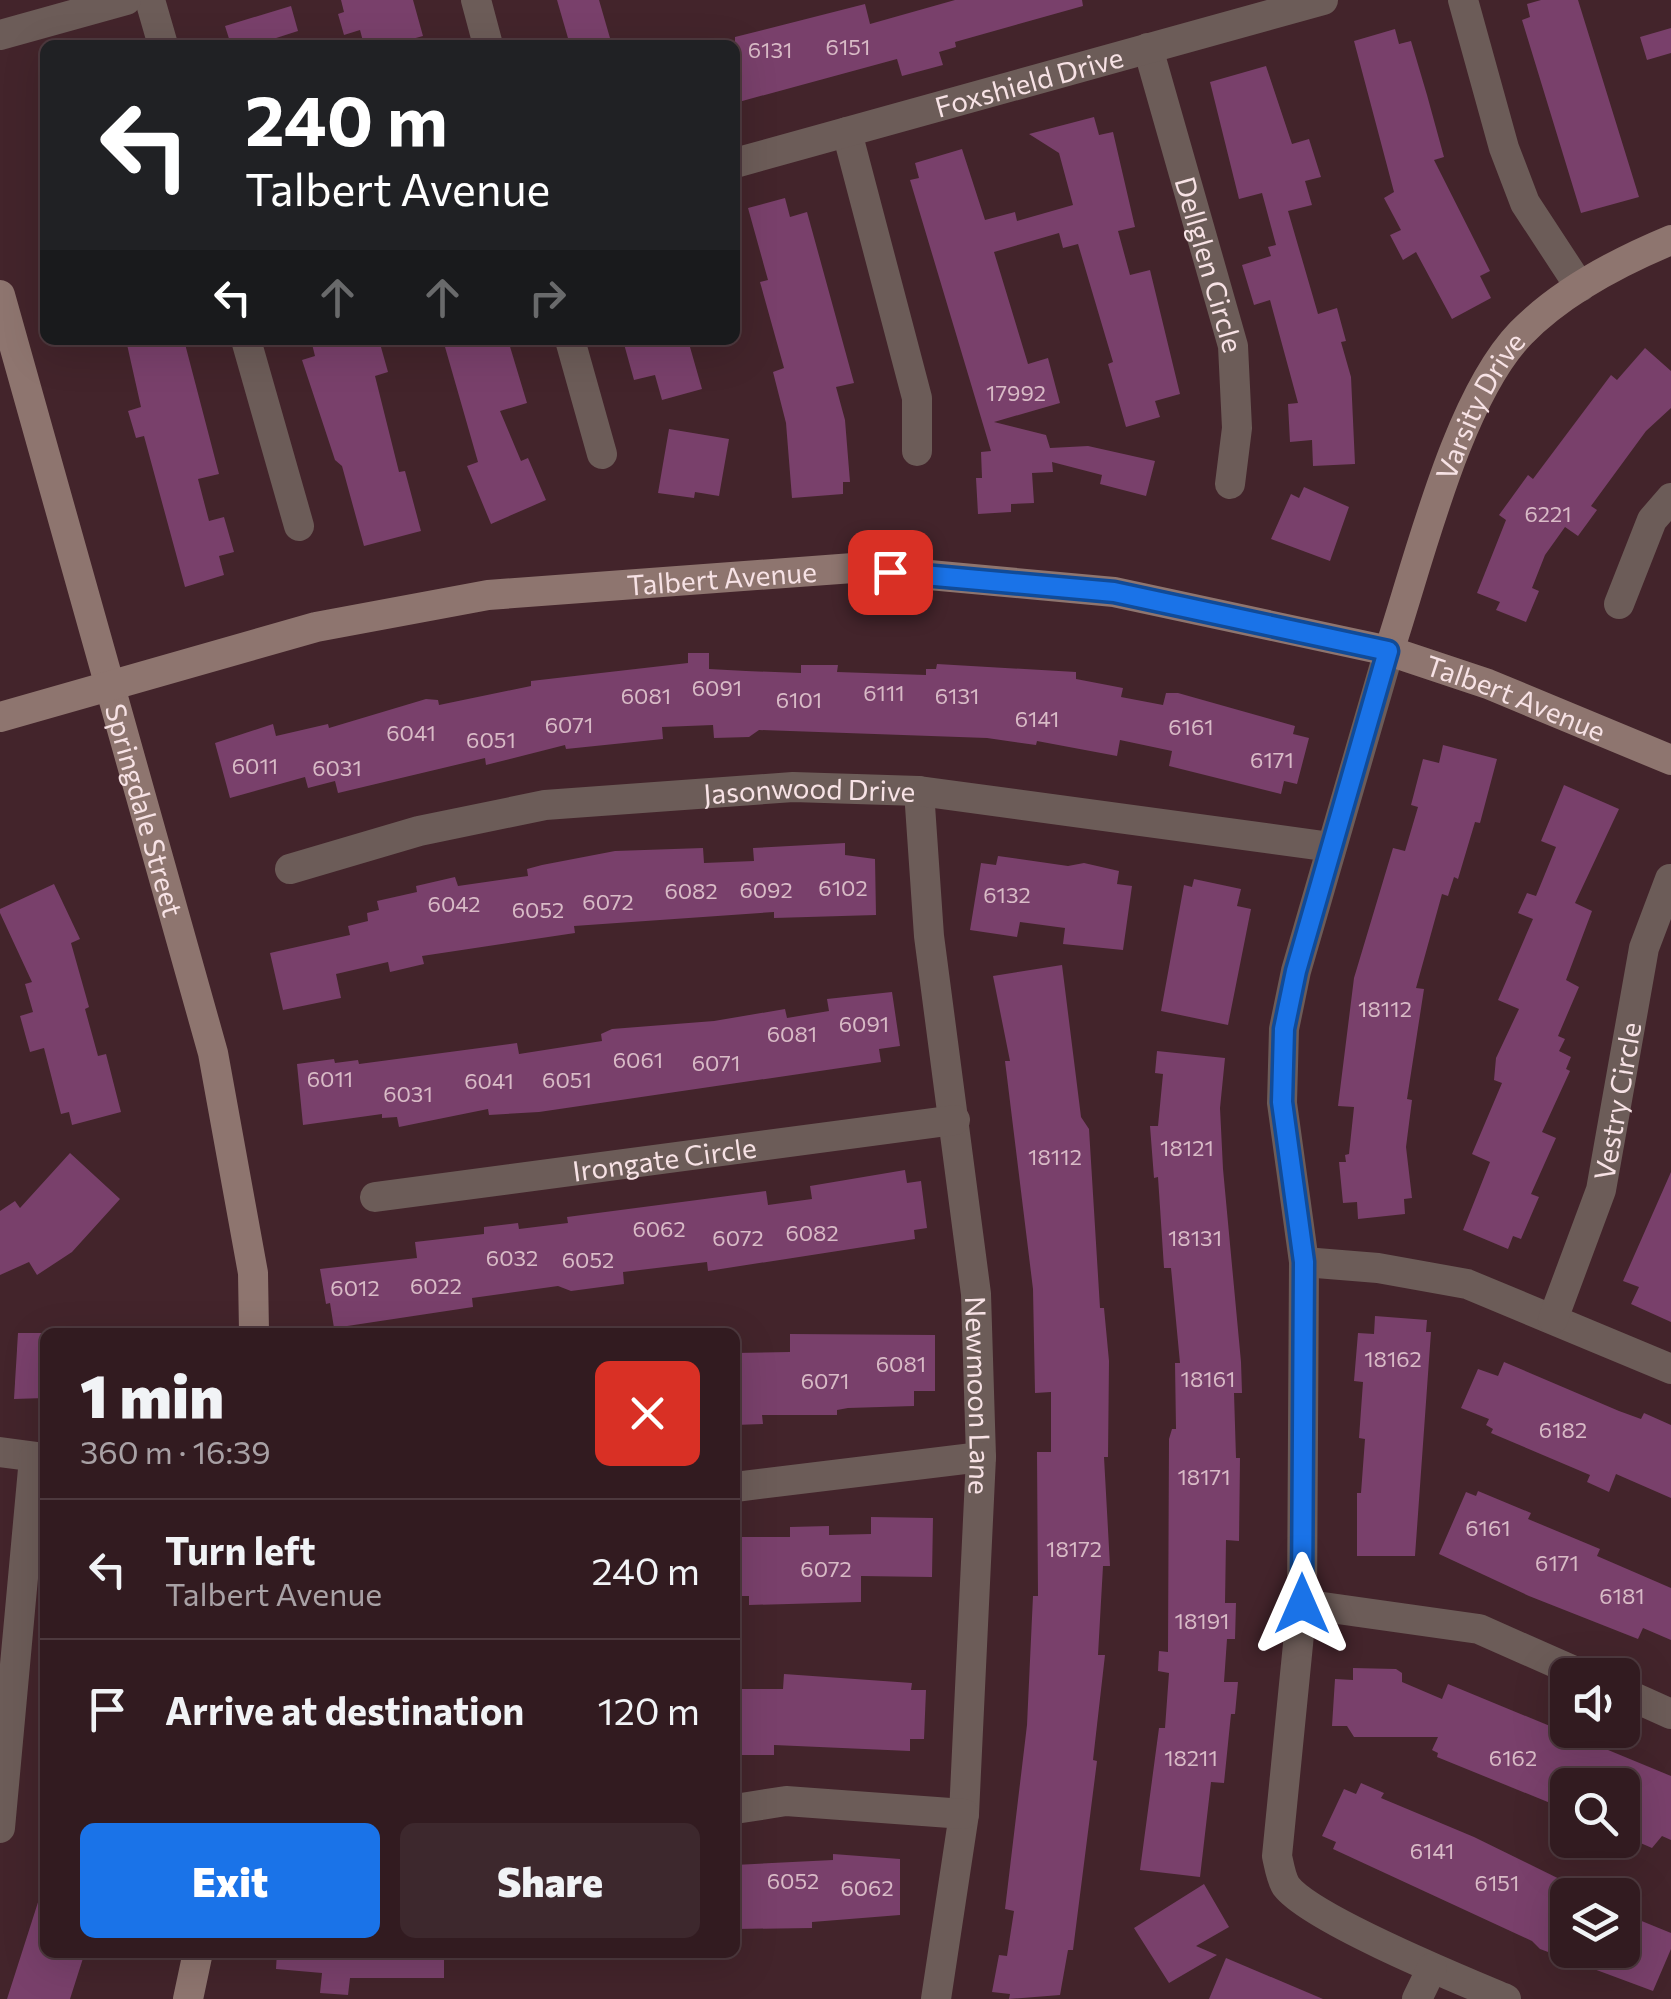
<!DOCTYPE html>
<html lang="en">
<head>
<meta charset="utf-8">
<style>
  body { margin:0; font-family:Commissioner,sans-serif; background:#3d282d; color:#f1f3f6; height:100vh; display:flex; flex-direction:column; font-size:38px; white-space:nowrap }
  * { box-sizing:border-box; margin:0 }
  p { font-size:32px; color:#a8a1a5 }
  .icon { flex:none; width:55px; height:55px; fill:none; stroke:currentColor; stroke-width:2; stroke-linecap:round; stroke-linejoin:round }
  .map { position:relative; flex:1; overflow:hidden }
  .sheet { position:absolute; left:40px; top:1328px; width:700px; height:630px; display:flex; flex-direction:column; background:#321b20; border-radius:15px; box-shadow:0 10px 40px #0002,0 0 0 2px #4d393e }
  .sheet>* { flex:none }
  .banner { position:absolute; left:40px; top:40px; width:700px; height:305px; border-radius:15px; box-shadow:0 10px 40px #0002,0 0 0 2px #4d393e; background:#202124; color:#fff; overflow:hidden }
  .buttons { position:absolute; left:1550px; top:1658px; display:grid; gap:20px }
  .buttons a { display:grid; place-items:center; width:90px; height:90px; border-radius:15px; background:#321b20; box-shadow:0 10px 40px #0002,0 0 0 2px #4d393e; font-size:50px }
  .pin { position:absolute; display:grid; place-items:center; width:85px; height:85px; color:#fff; margin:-42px; border-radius:20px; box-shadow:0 5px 15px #0006 }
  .me { position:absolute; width:110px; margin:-55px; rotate:0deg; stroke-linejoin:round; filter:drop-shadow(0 0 8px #0008) }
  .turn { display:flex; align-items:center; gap:35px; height:210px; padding:0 40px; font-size:45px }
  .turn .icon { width:130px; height:130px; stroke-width:2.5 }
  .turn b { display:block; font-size:70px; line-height:85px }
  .lanes { display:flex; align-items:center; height:95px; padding:0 40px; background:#0003; justify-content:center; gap:50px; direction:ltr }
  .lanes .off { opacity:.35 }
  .round { display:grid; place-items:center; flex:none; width:105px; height:105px; border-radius:15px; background:#3d282d }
  .head { display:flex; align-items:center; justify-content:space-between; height:170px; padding:0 40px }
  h1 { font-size:60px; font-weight:800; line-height:75px }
  .cta { display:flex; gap:20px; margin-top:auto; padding:20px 40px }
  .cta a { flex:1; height:115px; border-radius:15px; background:#1a73e8; color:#fff; font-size:40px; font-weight:800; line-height:115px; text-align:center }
  .cta a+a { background:#3d282d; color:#f1f3f6 }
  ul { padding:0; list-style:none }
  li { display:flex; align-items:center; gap:30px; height:140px; padding:0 40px; border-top:2px solid #4d393e }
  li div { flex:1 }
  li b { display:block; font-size:38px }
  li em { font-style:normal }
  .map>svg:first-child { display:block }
</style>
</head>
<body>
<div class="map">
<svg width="1671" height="1999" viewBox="0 0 1671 1999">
  <rect width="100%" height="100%" fill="#43242b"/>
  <g fill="#79406b">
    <path d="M341,0h72l10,36 -33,9h-26l-4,-15 -16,5 -6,-21 6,-2z"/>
    <path d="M557,0h42l13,45h-42z"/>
    <path d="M955,0h127l1,6 -128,36 1,5 -17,5 4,13 -41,11 -5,-17 -162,44v-66l130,-33 5,20z"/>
    <path d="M1541,0h37l61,197 -58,16 -59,-193 8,-3 -3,-13z"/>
    <path d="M291,6l7,25 -25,8 2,6h-44l-6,-19z"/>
    <path d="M1671,28v25l-24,7 -7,-23z"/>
    <path d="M1395,29l4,15 12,-3 16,54 17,62 -10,3 56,111 -10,5 11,22 -39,21 -36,-67 -13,8 -13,-25 11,-5 -17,-32 10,-6 -40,-151z"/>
    <path d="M1266,66l26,78 17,-5 12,38 -16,4 7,24 -24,6 30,103 19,-6 9,33 -5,1 10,35 4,87 -42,2 -1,-26 -22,2 -2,-38 10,-1 -28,-103 -16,5 -12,-40 29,-9 -3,-9 8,-2 -14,-52 -23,6 -29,-117z"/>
    <path d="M1094,117l5,18 14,-3 22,95 -17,4 12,44 20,-5 30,124 -25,7 5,16 -34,10 -18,-63 5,-2 -35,-118 -15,4 -4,-15 -65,19 34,112 20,-6 12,45 -66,19 52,13 4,13 38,-2 67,15 -9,35 -46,-12 2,-9 -50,-13 1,10 -21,1 2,30 -23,1v8l-33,2 -2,-36h6l-1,-26 10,-1 -81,-271 9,-2 -4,-15 47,-14 23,71 30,-8 2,9 56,-16 -14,-52 -30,-19z"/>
    <path d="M785,198l5,19 17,-5 47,171 -18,4 9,33 5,62h-7v12l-51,4 -6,-75 -13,-51 11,-4 -24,-86 8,-2 -20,-72z"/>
    <path d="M126,340h58l35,134 -21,5 11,42 15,-4 10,35 -15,4 5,19 -39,12 -41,-151 -8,2 -8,-27 13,-4z"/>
    <path d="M311,340h68l9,32 -13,4 24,96 6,-1 16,60 -57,15 -22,-80 -7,-6 -33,-100 13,-4z"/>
    <path d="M443,340h65l19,63 -27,8 21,50 7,-3 18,42 -55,24 -24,-58 11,-4z"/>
    <path d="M638,340h50l14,49 -40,11 -7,-25 -21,5 -10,-36z"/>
    <path d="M1645,348l26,23v37l-25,23 -55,75 6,4 -19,26 -13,-9 -20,28 -13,33 7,3 -13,31 -30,-12 4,-8 -23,-9 29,-73 -7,-5 29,-40 5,4 78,-104 6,5z"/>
    <path d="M669,429l60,10 -10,57 -24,-4 -1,6 -36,-5z"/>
    <path d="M1304,487l45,20 -19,54 -59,-22 20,-45 8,4z"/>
    <path d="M688,653h21v16l37,2 55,2v-8h37l-1,7 89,3v-6h10l1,-5 139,8v7l47,9 -2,9 42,8 3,-12h12l117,33 -2,8 16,4 -12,46 -13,-3 -3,13 -112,-28 3,-15 -52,-11 -3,16 -80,-15 -1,4 -49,-7 -228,-8 -10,7 -35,1 -1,-13 -51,2 1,12 -97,10 -1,-4 -79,20 -1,-7 -147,35 -3,-12 -27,7 -3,-11 -75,21 -15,-55 58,-19 3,12 52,-12 1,4 97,-29 12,1 1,5 92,-19v-5l157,-18z"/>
    <path d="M1443,745l54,14 -17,64 -5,-1 -17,57 -4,-2 -6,19 -6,-2 -26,94 8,1 -17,110 5,1 -6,47 6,51 -8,1 1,15 -47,5 -1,-17 -14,1 -4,-41h7l-1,-7 4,-1 5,-47 -16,-1 16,-128 39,-130 12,3 13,-44 -7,-2 12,-46 16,4z"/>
    <path d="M1564,785l55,24 -44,94 17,8 -26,69 13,7 -21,49 7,3 -6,12 12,6 -5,12 4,2 -28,61 14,6 -25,56 8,3 -18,42 -8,-3 -5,13 -45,-19 27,-68 -18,-8 30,-71 -8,-3 2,-22 23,-49 -21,-9 35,-81 -15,-6 9,-20 9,3 20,-49 -15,-6z"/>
    <path d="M845,843v12l30,4 1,56 -102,3v-6l-200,14 1,7 -153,23 2,8 -34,8 -2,-10 -52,12 5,24 -58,12 -13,-57 80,-18 -2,-9 20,-5 -1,-8 12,-3 -2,-9 40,-9 -1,-6 39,-9 3,9 70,-10 -1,-7 15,-4 73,-14 88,-3 1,15 50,-2 -1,-13z"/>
    <path d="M998,856l70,10 16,-3 35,8 -2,13 15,2 -9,64 -60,-6 2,-16 -45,-6 -3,15 -47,-7 11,-67 15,2z"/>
    <path d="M1194,879l47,10 -4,17 14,3 -23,116 -67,-14 23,-126 8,2z"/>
    <path d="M54,884l26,55 -9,4 18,64 -4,2 13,47 8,-2 15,58 -49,13 -3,-13 -8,2 -17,-66 -14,4 -10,-36 13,-4 -8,-28 7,-2 -32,-69v-4z"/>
    <path d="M1062,965l19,152 8,12 11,179h4l5,53 -1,96h-4l6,109h-7l-5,89h7l-12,105 4,1 -24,189h-5l-8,45 -51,4 1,-5 -18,-2 7,-37 8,1 7,-45 -9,-2 22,-184 6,-129h5l-1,-144h14v-60l-16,1 -2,-104 -28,-228h5l-17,-85z"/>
    <path d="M892,992l8,54 -21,3 2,13 -342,50 -50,3 -1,-6 -89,18 -2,-10 -15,1v-4l-79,11 -6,-61 37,-5 1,4 23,-3 1,4 158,-21 2,11 83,-13 -1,-7 11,-5 102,-8 71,-12 2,9 42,-7 -2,-12z"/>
    <path d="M1157,1051l68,7 -5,50 3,61 18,193 1,31h-8l2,65h4l-1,83 -13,-1 -1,63h11l-1,36h-8l-3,43h14l-3,32h-4l-7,69 -13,-1 -11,95 -60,-7 19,-142h6l4,-55 -11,-2 1,-20 9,1 1,-213 3,-10h4l-1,-66h5l-9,-95h-7l-6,-91 -4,1 -4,-52h8l5,-52 -8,-1z"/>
    <path d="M70,1153l50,46 -48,53 -35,23 -8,-13 -29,13v-64l15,-10 5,7z"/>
    <path d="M905,1170l2,13 14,-2 6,47 -13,2 1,9 -207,32 -1,-9 -84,10 1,12 -53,7 -13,-5 -86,12 1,9 -139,21 -4,-25 -4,1 -6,-35 97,-11 -2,-16 69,-8v-7l34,-4 1,6 49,-6 -1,-6 199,-26 2,14 44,-6 -2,-13z"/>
    <path d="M1671,1172v150l-40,-18 8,-17 -16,-6z"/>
    <path d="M1375,1316l52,4 -1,12h5l-16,224h-58v-63h4l4,-54 -6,-1 4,-56 -9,-1 4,-48 16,1z"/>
    <path d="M18,1333h27v65l-31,1z"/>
    <path d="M790,1334l145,1v56h-21v15l-66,2 -11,2v5h-75l1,9 -28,1v-72l55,-1z"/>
    <path d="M1504,1362l115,49 22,8 3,-6 27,12v73l-55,-24 -7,18 -22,-10 3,-7 -99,-42 2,-4 -7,-4 3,-6 -28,-11 17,-39 20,7z"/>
    <path d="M1478,1491l53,22 -3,6 72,30 -3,7 74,32v52l-28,-12 -5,11 -109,-43 -90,-42 27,-62 10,4z"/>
    <path d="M871,1517l62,1 -1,59 -71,-1v26l-112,3v-9h-14l5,-59h50v-10l39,-1v9l42,-1z"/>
    <path d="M1353,1668l43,1 6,4v9l40,17 6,-15 223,92v64l-9,-4 -10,12 -30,-13v-50h-54l-8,22 -123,-50 1,-4 -6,-3 6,-13h-84l-7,-11h-15l3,-47 18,1z"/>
    <path d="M784,1674l128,9 -1,7h15l-2,49h-14v12l-136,-6v10h-39v-66h48z"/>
    <path d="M1361,1783l23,10 -3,5 93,39 118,58h-24v55h54v-37l49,20v16l-18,42 -113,-42 -8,-8 -199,-92 3,-7 -14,-6 22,-47 12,5z"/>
    <path d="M833,1854l67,5v56l-88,7v6l-77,1v-64l98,-5z"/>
    <path d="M1204,1884l25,43 -33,19 21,9 -48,28 -35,-55z"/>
    <path d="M40,1896h5v56h40l-15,47h-63z"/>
    <path d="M277,1952h167v26h-94l-2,17 -28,-2 2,-20 -46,-4z"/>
    <path d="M1226,1958l97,41h-114z"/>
  </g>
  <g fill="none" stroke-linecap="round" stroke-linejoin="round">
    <g stroke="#6c5c58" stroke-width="30">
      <path d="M150,0l13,45"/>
      <path d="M476,0l12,45"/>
      <path d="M1463,0l41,148 21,55 55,84"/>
      <path d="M0,35l126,-35"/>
      <path id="s1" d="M1148,48l85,298 4,82 -7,56"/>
      <path d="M847,132l70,266v53"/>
      <path id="s2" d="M735,163l588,-163"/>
      <path d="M246,340l53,186"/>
      <path d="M570,340l32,114"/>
      <path d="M1619,604l33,-84 19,-22"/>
      <path d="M1389,651l-93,320 -12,58 -2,74 22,159 -2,342 -25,252c2,9 4,22 9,30 25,33 177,95 220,113"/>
      <path id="s3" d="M919,791l10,145 47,358 5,163 -17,357 -28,185"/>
      <path id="s4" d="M290,869l129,-38 126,-26 248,-18 126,4 412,56"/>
      <path id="s5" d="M375,1197l580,-77"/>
      <path d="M1304,1262l74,6 89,16 204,85"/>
      <path id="s6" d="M1553,1319l48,-129 43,-242 26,-69"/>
      <path d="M0,1452l45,6"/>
      <path d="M735,1487l246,-30"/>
      <path d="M1302,1604l177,25 104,46"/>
      <path d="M1622,1692l49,22"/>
      <path d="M735,1809l51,-8 178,13"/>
      <path d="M0,1828l34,-370"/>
      <path d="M1417,1999l15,-31"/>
    </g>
    <g stroke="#8e756f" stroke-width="30">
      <path id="s7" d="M0,295l213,758 40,220 1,59"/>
      <path id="s8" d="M1389,651c30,-90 68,-252 132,-318 41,-42 97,-71 150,-93"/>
      <path id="s9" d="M0,717l316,-90 172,-32 365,-27 261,24 275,59 99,33 183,76"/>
      <path d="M188,1999l10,-47"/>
    </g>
  </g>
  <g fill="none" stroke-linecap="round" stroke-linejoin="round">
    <g stroke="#114b97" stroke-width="25">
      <path id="route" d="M890,572l224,20 274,59 -92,320 -12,58 -2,73 22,160 -2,342"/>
    </g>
    <use href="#route" stroke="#1a73e8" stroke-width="18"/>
  </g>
  <g text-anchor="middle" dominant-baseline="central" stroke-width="10" stroke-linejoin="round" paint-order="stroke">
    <g font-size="22" fill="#d8bac6">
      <text x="848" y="46">6151</text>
      <text x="770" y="49">6131</text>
      <text x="1016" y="392">17992</text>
      <text x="1548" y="513">6221</text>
      <text x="717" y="687">6091</text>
      <text x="884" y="692">6111</text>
      <text x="646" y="695">6081</text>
      <text x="957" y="695">6131</text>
      <text x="799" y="699">6101</text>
      <text x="1037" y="718">6141</text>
      <text x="569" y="724">6071</text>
      <text x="1191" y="726">6161</text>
      <text x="411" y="732">6041</text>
      <text x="491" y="739">6051</text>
      <text x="1272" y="759">6171</text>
      <text x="255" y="765">6011</text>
      <text x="337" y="767">6031</text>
      <text x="843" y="887">6102</text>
      <text x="766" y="889">6092</text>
      <text x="691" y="890">6082</text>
      <text x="1007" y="894">6132</text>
      <text x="608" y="901">6072</text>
      <text x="454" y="903">6042</text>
      <text x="538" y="909">6052</text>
      <text x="1385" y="1008">18112</text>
      <text x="864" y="1023">6091</text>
      <text x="792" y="1033">6081</text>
      <text x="638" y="1059">6061</text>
      <text x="716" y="1062">6071</text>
      <text x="330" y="1078">6011</text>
      <text x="567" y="1079">6051</text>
      <text x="489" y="1080">6041</text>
      <text x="408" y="1093">6031</text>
      <text x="1187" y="1147">18121</text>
      <text x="1055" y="1156">18112</text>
      <text x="659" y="1228">6062</text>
      <text x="812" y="1232">6082</text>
      <text x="738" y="1237">6072</text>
      <text x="1195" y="1237">18131</text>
      <text x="512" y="1257">6032</text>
      <text x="588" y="1259">6052</text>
      <text x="436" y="1285">6022</text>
      <text x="355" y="1287">6012</text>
      <text x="1393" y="1358">18162</text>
      <text x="901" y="1363">6081</text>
      <text x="1208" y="1378">18161</text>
      <text x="825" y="1380">6071</text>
      <text x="1563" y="1429">6182</text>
      <text x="1204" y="1476">18171</text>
      <text x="1488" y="1527">6161</text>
      <text x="1074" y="1548">18172</text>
      <text x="1557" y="1562">6171</text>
      <text x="826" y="1568">6072</text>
      <text x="1622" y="1595">6181</text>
      <text x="1202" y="1620">18191</text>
      <text x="1191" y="1757">18211</text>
      <text x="1513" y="1757">6162</text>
      <text x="1432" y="1850">6141</text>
      <text x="793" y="1880">6052</text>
      <text x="1497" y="1882">6151</text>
      <text x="867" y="1887">6062</text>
    </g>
    <g font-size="28" fill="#f7e2e5" stroke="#201215">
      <text stroke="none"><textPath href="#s2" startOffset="305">Foxshield Drive</textPath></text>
      <text stroke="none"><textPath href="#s1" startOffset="225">Dellglen Circle</textPath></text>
      <text stroke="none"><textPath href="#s8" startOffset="262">Varsity Drive</textPath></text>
      <text stroke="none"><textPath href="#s9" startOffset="738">Talbert Avenue</textPath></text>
      <text stroke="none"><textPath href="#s9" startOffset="1548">Talbert Avenue</textPath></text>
      <text stroke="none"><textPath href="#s4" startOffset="528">Jasonwood Drive</textPath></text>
      <text stroke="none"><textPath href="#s7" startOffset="535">Springdale Street</textPath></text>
      <text stroke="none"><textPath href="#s6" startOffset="228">Vestry Circle</textPath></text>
      <text stroke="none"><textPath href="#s5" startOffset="292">Irongate Circle</textPath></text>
      <text stroke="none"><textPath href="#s3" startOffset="608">Newmoon Lane</textPath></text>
    </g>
  </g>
</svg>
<div class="buttons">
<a><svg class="icon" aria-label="sound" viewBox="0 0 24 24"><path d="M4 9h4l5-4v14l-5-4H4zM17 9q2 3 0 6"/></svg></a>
<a><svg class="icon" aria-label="search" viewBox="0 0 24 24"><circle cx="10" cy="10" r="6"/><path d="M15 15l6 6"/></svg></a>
<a><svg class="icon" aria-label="layers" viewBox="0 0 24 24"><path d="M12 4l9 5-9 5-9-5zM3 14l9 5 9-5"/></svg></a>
</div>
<div class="pin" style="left:890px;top:572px;background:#d93025"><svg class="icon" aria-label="arrive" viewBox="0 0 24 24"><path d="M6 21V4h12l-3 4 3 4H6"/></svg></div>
<svg class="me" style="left:1302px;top:1604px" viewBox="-20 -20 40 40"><path d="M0-17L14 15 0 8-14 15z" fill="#1a73e8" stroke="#fff" stroke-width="4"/></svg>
<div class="banner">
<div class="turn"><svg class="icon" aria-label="left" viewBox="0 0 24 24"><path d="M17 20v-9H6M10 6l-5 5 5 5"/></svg><div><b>240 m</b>Talbert Avenue</div></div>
<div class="lanes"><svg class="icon" aria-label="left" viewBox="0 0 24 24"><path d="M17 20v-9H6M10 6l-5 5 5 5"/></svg><svg class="icon off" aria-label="ahead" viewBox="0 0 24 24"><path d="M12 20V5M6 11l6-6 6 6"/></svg><svg class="icon off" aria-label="ahead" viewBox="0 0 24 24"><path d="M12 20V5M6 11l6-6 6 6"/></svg><svg class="icon off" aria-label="right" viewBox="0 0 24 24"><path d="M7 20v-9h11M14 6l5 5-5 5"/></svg></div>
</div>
<section class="sheet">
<div class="head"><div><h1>1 min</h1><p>360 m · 16:39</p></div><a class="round" style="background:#d93025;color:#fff"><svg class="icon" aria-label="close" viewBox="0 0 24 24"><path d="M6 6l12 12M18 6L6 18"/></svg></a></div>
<ul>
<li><svg class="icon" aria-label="left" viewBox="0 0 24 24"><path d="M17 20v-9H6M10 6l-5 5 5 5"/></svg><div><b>Turn left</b><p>Talbert Avenue</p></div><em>240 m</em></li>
<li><svg class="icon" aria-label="arrive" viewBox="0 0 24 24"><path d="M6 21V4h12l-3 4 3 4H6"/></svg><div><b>Arrive at destination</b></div><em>120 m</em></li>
</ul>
<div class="cta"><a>Exit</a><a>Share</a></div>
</section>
</div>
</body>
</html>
